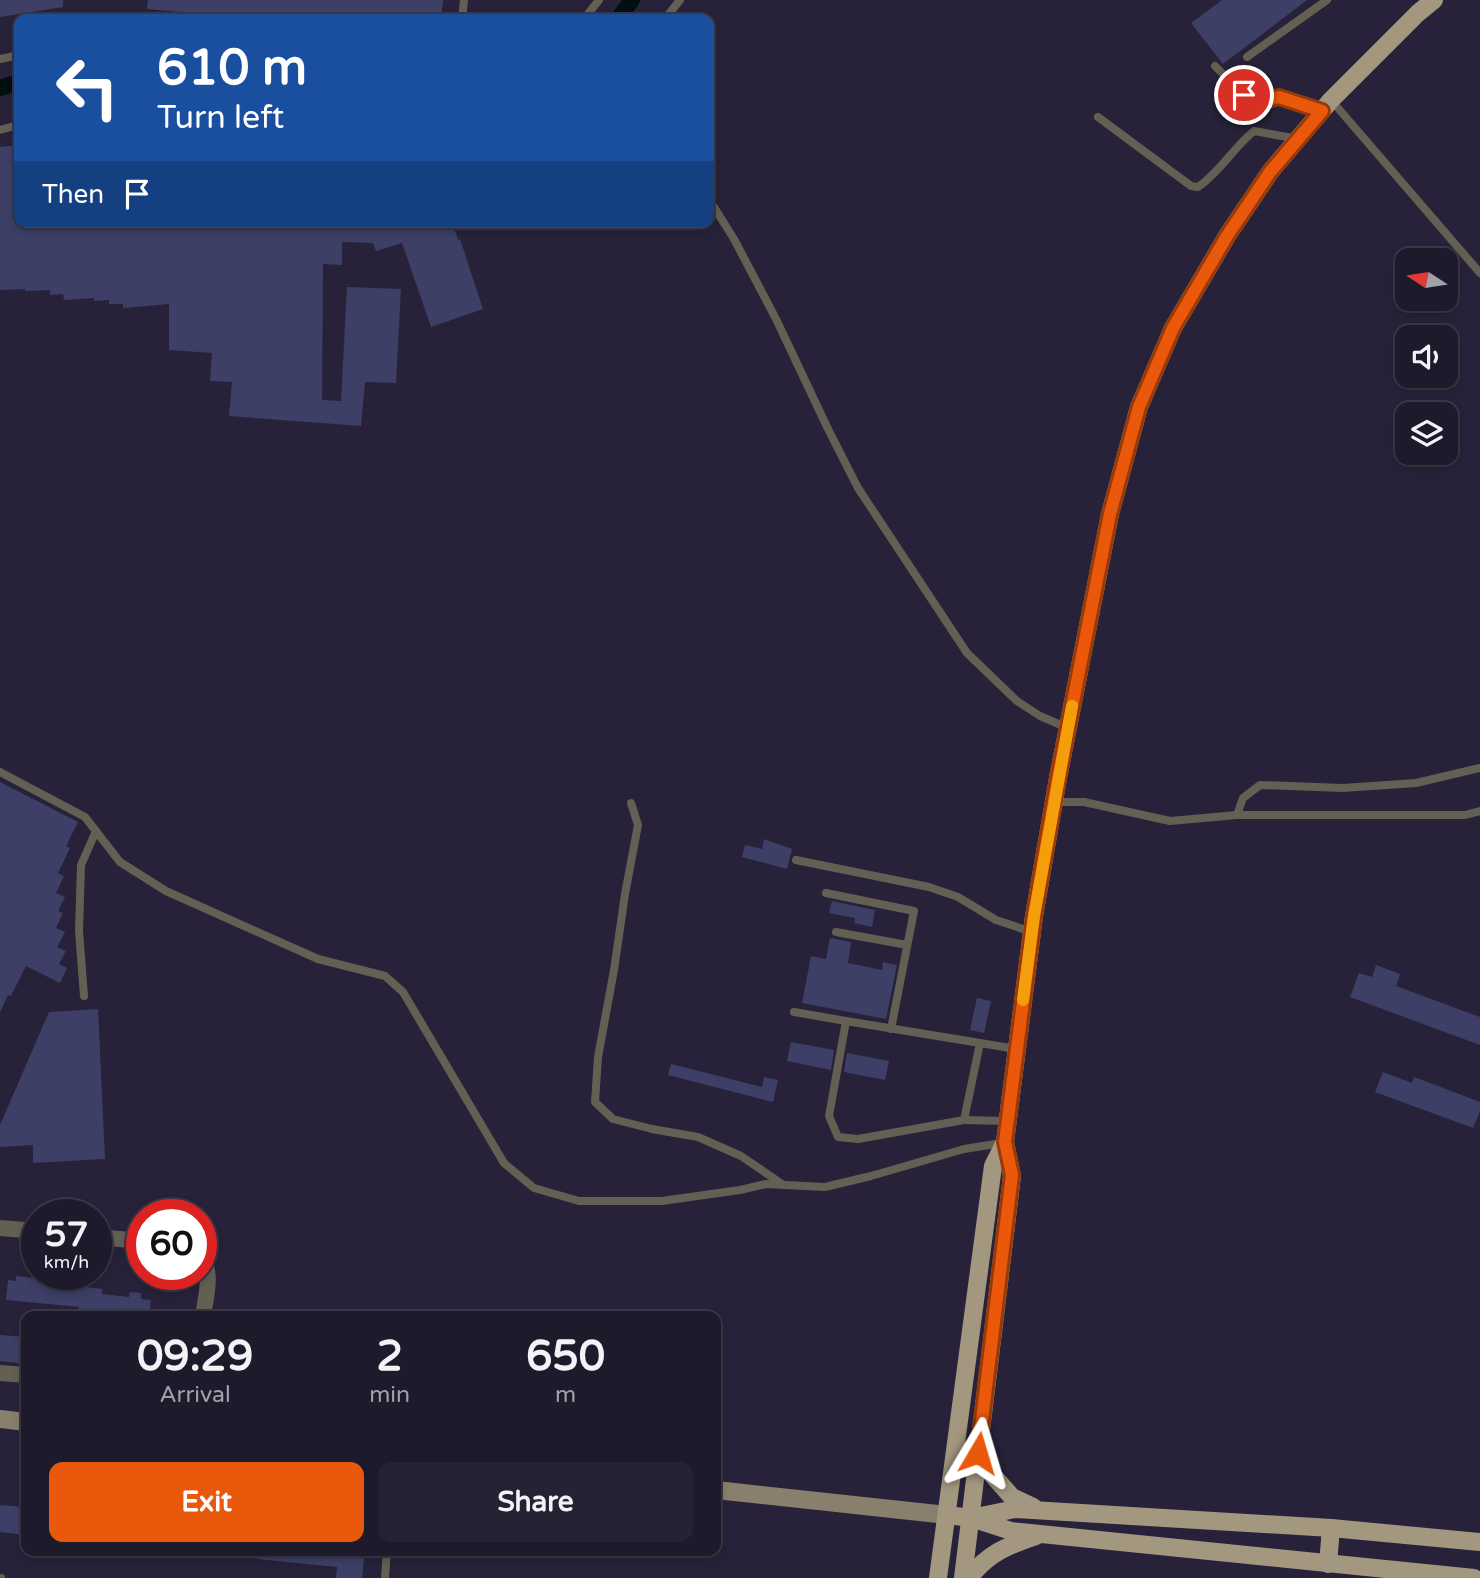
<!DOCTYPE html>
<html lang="en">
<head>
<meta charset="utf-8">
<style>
  body { margin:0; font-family:"Varela Round",sans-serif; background:#252333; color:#f1f3f6; height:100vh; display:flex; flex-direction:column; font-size:26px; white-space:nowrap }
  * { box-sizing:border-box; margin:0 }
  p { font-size:23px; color:#a0a1a9 }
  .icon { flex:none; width:38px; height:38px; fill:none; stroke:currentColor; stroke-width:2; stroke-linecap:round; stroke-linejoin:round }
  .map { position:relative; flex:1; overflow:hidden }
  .drawer { position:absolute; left:21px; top:1311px; width:700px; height:245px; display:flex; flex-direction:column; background:#1d1a2b; border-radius:14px; box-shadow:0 4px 10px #0003,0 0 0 2px #3b3847 }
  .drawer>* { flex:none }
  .top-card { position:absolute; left:14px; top:14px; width:700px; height:214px; border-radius:14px; box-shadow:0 4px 10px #0003,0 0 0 2px #3b3847; background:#1a4fa0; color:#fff; overflow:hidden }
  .needle { width:46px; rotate:282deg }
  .fabs { position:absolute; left:1395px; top:248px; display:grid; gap:14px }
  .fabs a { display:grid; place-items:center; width:63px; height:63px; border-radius:14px; background:#1d1a2b; box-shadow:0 4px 10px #0003,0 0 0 2px #3b3847; font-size:35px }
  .speed { position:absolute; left:21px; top:1199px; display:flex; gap:14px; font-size:35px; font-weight:700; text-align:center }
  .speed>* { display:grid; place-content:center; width:91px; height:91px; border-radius:50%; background:#1d1a2b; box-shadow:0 4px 10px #0003,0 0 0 2px #3b3847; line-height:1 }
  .speed small { font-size:18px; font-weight:400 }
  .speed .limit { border:10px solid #d22; background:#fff; color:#111 }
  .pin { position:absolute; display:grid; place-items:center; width:60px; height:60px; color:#fff; margin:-30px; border:4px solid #fff; border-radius:50%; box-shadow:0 2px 7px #0007 }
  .me { position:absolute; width:77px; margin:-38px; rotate:7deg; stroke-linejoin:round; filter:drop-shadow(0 0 5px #0008) }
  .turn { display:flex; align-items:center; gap:24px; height:147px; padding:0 28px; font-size:32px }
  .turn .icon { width:91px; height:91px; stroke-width:2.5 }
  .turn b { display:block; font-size:49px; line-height:60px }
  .then { display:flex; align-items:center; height:66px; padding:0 28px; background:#0003; gap:14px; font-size:26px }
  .eta { display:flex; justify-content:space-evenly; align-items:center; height:119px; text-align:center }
  .eta b { font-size:42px; font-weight:800; line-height:49px }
  .action { display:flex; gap:14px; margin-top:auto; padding:14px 28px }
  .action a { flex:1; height:80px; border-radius:14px; background:#ea580c; color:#fff; font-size:28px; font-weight:800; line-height:80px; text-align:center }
  .action a+a { background:#252333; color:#f1f3f6 }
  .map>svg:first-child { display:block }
</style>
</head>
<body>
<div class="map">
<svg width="1480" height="1578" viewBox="0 0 1480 1578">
  <rect width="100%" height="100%" fill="#272239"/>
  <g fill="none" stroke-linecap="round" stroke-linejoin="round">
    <g stroke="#000f10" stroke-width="16">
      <path d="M618,19l14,-19"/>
      <path d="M0,88l19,-6"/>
    </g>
  </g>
  <g fill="#3d3f66">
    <path d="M0,0h63v7l-63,10z"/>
    <path d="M148,0h295l-2,19h-178l-116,-10z"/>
    <path d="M1222,0h85l-84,64 -32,-41z"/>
    <path d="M19,145v77h47v5l55,-5h331l6,18 2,-1 23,70 -52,18 -29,-84 -26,8 -3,-8 -31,-1v23l-19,-1 -1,136 19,1 6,-114 54,2 -5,94 -31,-1 -4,44 -132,-10 3,-34 -22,-1 2,-28 -43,-3v-46l-46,4v-4h-14v-4l-15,1v-3l-30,2 -1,-6 -13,1v-5l-25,1v-2l-25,1v-143z"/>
    <path d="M0,782l78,40 -12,24 4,2 -12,25 6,3 -8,17 9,4 -7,14 5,2 -7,15 9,4 -8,15 9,4 -7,13 8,4 -7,15 -34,-17 -15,30 -3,-1 -8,17z"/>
    <path d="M764,839l28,10 -5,20 -45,-12 3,-12 17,4z"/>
    <path d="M832,901l43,9 -3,17 -18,-4 1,-5 -26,-5z"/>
    <path d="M830,938l21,4 -3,21 34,7 1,-8 14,3 -11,54 -84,-16 9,-47 15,3z"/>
    <path d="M1376,965l24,9 -4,12 84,31v28l-130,-48 9,-24 13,4z"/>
    <path d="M977,998l14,3 -7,32 -14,-3z"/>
    <path d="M98,1009l7,150 -72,4v-18l-33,2v-22l49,-113z"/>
    <path d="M791,1042l43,8 -3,20 -44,-9z"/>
    <path d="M847,1053l42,8 -4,19 -41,-8z"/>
    <path d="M671,1064l91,23 2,-10 14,3 -5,22 -105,-27z"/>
    <path d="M1383,1072l29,11 2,-6 66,25v9l-7,17 -98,-36z"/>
    <path d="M16,1276l54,6v3l32,4v5l27,3 1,-5 11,1v6l10,1 -2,16h-22l-49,-6 1,-3 -73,-7 2,-20 8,1z"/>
    <path d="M0,1335l26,2v27l-26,-3z"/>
    <path d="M0,1505l26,2v28l-26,-3z"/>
    <path d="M257,1550h108l-3,28h-26l1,-11 -80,-8z"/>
  </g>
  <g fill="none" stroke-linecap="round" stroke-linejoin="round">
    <g stroke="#645f53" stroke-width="8">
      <path d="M462,19l2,-19"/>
      <path d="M584,19l15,-19"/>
      <path d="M665,19l15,-19"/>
      <path d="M1247,57l80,-57"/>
      <path d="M0,59l19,-4"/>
      <path d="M1215,66l29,29 19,6 16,-4 43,14"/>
      <path d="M1331,100l149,173"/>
      <path d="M1098,117l93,69 7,1c22,-15 35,-39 56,-56l44,8"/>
      <path d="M0,130l19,-5"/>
      <path d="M709,199l25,40 42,80 52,110 30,59 109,165 50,48 23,15 28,12"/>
      <path d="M0,772l85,45 35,45 46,29 152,68 67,17 18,16 101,171 30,25 45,13h83l78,-11 26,-6 59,3 46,-11 93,-27 38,-6"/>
      <path d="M1054,802h30l86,19 67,-6h228l15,-4"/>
      <path d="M631,803l7,22 -13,69 -11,76 -16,87 -3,45 18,17 39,10 46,8 43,19 41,28"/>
      <path d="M1237,815l6,-17 17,-13 83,3 73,-5 64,-15"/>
      <path d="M796,860l133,27 29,10 38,23 36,12"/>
      <path d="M826,893l88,18 -23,118"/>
      <path d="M836,932l71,13"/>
      <path d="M84,996l-5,-65 2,-66 15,-34"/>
      <path d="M794,1012l52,9"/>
      <path d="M980,1043l-134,-22 -17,95 9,21 20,2 106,-19 16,-77 36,6"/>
      <path d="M964,1120l43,1"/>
      <path d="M0,1578h1"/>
      <path d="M385,1578l2,-28"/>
    </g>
    <g stroke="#645f53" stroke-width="16">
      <path d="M0,1228l37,3"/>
      <path d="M96,1237l46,4"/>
      <path d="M201,1255c12,18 5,41 2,61"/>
      <path d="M0,1373l26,2"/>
    </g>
    <g stroke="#887f6c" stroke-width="18">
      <path d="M0,1419l26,3"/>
      <path d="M716,1490l231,25"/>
    </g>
    <g stroke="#a39780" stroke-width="18">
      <path d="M984,1446l5,25 23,26 21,10"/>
      <path d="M947,1515l24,3 40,13 463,47"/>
      <path d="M971,1518l44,-9 316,19 149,14"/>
      <path d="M1328,1564l3,-36"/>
      <path d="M938,1578l55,-412 12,-24"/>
      <path d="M963,1578l49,-402 -7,-34 29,-226 24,-138 52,-264 29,-107 34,-79 54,-92 43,-64 61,-72 87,-87 16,-13"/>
      <path d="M969,1578c19,-25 38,-32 67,-42"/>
    </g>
  </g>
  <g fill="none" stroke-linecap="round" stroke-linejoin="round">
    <g stroke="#983908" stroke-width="18">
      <path id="route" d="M978,1453l34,-278 -7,-33 29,-226 24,-138 52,-264 29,-107 34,-79 54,-92 43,-64 52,-61 -43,-14 -16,4 -19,-6"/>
    </g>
    <use href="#route" stroke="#ea580c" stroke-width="12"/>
    <path stroke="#f59e0b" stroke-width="12" d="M1023,1000l11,-84 38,-210"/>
  </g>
</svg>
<div class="fabs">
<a><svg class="needle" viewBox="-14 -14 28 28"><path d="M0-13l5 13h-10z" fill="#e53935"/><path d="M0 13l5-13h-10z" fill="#a0a1a9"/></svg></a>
<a><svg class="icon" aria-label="sound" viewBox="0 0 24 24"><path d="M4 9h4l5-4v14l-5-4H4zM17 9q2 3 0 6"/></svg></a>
<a><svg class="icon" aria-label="layers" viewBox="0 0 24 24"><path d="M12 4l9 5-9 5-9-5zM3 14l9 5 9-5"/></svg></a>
</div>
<div class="speed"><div>57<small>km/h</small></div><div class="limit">60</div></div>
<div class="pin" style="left:1244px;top:95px;background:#d93025"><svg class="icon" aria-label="arrive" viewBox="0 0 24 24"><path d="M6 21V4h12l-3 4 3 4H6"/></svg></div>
<svg class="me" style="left:978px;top:1453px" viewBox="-20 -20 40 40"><path d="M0-17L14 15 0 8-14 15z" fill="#ea580c" stroke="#fff" stroke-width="4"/></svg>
<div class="top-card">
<div class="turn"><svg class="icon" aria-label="left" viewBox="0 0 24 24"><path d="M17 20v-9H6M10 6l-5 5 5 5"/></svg><div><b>610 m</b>Turn left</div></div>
<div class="then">Then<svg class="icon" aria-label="arrive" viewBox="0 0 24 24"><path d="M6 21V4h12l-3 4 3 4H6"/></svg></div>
</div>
<section class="drawer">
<div class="eta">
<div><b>09:29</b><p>Arrival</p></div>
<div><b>2</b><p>min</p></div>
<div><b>650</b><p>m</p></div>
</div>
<div class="action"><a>Exit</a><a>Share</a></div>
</section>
</div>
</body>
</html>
